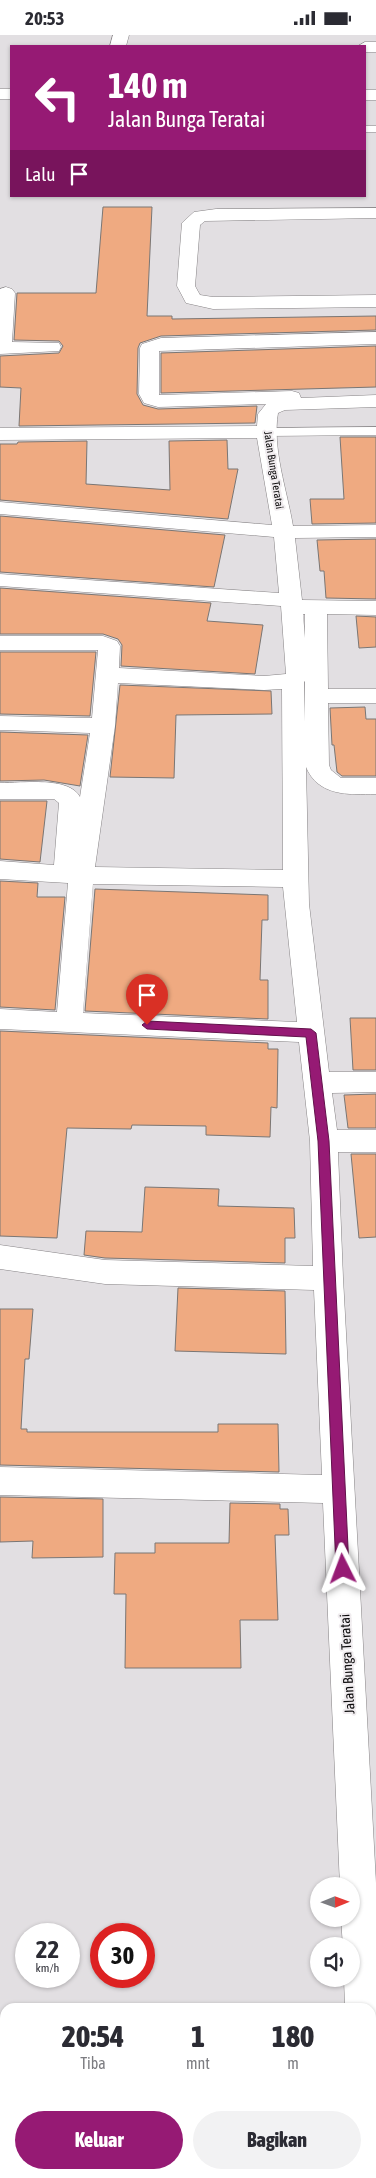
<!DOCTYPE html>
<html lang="id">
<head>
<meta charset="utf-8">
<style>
  body { margin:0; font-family:"Asap Condensed",sans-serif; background:#f2f2f3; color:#2b2b33; height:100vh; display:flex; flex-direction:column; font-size:19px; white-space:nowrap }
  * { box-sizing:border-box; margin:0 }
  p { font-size:16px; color:#7c7c81 }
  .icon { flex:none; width:28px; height:28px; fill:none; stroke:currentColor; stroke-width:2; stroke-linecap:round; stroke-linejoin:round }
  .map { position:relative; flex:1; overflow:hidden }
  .details { position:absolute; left:0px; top:1968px; width:376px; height:176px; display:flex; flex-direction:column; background:#fff; border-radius:15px 15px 0 0; box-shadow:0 1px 4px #0004 }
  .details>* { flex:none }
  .guide { position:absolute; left:10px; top:10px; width:356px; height:152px; border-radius:0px; box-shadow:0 1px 4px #0004; background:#961a74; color:#fff; overflow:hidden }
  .needle { width:32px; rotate:89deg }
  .controls { position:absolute; left:310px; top:1842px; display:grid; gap:10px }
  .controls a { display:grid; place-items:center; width:50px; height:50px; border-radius:50%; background:#fff; box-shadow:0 1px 4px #0004; font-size:25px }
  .speed { position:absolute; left:15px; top:1888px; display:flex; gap:10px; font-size:25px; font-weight:700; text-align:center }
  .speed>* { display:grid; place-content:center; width:65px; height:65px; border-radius:50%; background:#fff; box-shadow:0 1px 4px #0004; line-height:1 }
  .speed small { font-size:12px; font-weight:400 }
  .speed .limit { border:8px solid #d22; background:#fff; color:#111 }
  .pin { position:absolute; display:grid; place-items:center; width:42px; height:42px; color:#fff; margin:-51px -21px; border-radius:50% 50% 50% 0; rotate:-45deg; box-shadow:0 0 5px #0007 }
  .pin .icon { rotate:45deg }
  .me { position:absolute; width:55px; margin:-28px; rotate:357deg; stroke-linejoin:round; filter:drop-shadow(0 0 4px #0008) }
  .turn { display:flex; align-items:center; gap:18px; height:105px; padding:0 15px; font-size:22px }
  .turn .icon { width:65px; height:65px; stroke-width:2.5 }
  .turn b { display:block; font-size:35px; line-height:42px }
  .then { display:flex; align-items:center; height:48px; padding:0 15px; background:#0003; gap:10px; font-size:19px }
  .eta { display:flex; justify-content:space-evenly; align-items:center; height:85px; text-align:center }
  .eta b { font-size:30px; font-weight:800; line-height:35px }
  .cta { display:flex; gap:10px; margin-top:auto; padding:10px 15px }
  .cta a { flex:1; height:58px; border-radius:30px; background:#961a74; color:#fff; font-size:20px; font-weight:800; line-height:58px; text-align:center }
  .cta a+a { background:#f2f2f3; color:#2b2b33 }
  .status { display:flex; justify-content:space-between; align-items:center; height:35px; padding:0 25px; background:#fff; direction:ltr }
  .status svg { height:14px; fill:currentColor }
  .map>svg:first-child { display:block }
</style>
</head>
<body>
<div class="status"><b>20:53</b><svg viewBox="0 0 49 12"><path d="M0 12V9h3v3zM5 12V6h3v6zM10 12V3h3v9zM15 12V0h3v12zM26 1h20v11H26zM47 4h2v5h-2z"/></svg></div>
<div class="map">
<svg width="376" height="2143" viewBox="0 0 376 2143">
  <rect width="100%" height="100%" fill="#e2dfe2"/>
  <g fill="#efaa81" stroke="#7a7674">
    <path d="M103,172h49l-5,109h25v3l204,-3v14l-215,6 -21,7 -2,5 -1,46 6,11 15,4 99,-3 -2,17 -236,3 2,-38 -21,-1v-31l59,-3 4,-7 -4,-5 -45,-1 3,-47h79z"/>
    <path d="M376,311v41l-215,6v-40z"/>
    <path d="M340,402h36v86l-64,1 -2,-25h34z"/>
    <path d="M227,405l1,29h10l-10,50 -228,-19v-56h17l1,-2 69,-1 -1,43 84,6 -1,-49z"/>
    <path d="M0,481l225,19 -11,52 -214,-15z"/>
    <path d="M376,504v60l-50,-1 -2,-27h-4l-3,-31z"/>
    <path d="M0,553l211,15 -4,18 56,4 -8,49 -134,-8 1,-21 -4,-6 -15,-5h-103z"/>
    <path d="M356,581l20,1v30l-17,1z"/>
    <path d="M0,617h96l-6,64 -90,-2z"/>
    <path d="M120,650l151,6 1,23 -96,1 -2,63 -64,-1z"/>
    <path d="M365,672l1,12h10v57h-34l-5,-4 -3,-27h-2l-2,-37z"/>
    <path d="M0,697l88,3 -8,51 -36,-6 -44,1z"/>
    <path d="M0,766h47l-7,61 -40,-3z"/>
    <path d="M0,846l38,2 -1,14h28l-10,113 -55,-3z"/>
    <path d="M95,854l173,6v25h-6l-2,60h8v39l-183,-8z"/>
    <path d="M350,983h26v52h-23z"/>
    <path d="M0,996l268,12v6h10l-1,59 -6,-1 -1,30 -64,-2v-9l-74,-1 -1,4 -64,-1 -10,110 -57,-2z"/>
    <path d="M376,1059v34h-28l-4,-33z"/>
    <path d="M351,1119h25v83l-17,1z"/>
    <path d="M145,1152l74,2 -1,17 76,2 1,30h-10v25l-180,-5 -21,-3 2,-24 56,1z"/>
    <path d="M178,1253l107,3 1,63 -111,-3z"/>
    <path d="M0,1274h33l-4,50h-4l-4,70h6v3h191v-8h60l1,48 -279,-7z"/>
    <path d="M0,1462l103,2v58l-71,1 1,-17 -33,1z"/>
    <path d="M230,1468l50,1v5h8l1,26h-14l3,85h-38l1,48h-116l1,-74h-12l1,-41h40v-10h74z"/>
  </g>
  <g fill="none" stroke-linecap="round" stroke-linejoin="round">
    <g stroke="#868385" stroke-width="1">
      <g id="service">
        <rect x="365" y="91" width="11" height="6"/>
        <path d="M376,392v8l-109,1 -6,-4 6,-4z"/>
      </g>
    </g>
    <g stroke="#868385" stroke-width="1">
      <g id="minor">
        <path d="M113,0h16l-3,11h-16z"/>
        <path d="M365,7h11v10h-11v-6h-7z"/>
        <rect x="0" y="54" width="11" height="10"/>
        <rect x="365" y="55" width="11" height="10"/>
        <path d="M376,173v10l-171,3 -5,4 -5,61 5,9 13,2 163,-2v12l-163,2 -27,-6 -9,-17 5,-63 12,-11 22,-3z"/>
        <path d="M6,252l6,2 3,4 -3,49 47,1 2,4 -2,4 -59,3v-65z"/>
        <path d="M376,297v12l-217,7v44l133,-4 7,2 2,5 75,-3v12l-91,3 -7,3c-6,36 9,77 15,113l83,-1v12l-81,1 7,62 74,1v14l-49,-1 1,75h48v14h-48l1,62 2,5 10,8h35v16c-28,1 -58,2 -70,-27l3,137 20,168h47v20l-44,1 5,37h39v22h-38l5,126 33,605v138l-5,2v-16h-26l-1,-28h7v-33h-8l-2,-27h10v-33h-11l-17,-383 -323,-8v-28l322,8 -8,-185 -209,-6 -105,-15v-24l105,15 208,6 -3,-125 -11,-99 -299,-13v-20l57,3 11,-129 -68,-4v-18l54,4 5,-62 -5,-4h-54v-16c22,0 69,-7 80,14l10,-64 -87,-3h-3v-14l92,2 6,-68h-98v-14h103l14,5 3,5 -1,22 145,8 22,-2 -5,-68 -281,-20v-12l279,19 -5,-56 -274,-23v-12l272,23 -15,-87 -257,2v-12l257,-2 1,-12 8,-10 -108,3 -14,-4 -5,-9 1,-46 2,-4 19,-6zM303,579h2v24zM305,646v41l-1,-40zM118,648l146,7 18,-1 1,181 -188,-3 20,-141zM93,849l190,3 14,135 -214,-9z"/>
        <path d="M371,2091l5,1v51h-23v-4h18z"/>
      </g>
    </g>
    <use href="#service" fill="#fff" fill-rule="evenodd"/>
    <use href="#minor" fill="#fff" fill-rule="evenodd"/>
  </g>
  <path fill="#961a74" stroke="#62114b" d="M147,986l164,8 5,4 13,108 20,428 -2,4 -4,2 -5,-2 -2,-4 -18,-428 -12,-104 -159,-8 -5,-4z"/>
  <g text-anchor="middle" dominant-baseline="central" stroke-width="4" stroke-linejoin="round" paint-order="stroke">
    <g font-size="11" fill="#0c0b0c" stroke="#f0ecef">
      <text transform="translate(274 435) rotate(81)">Jalan Bunga Teratai</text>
    </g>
    <g font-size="14" fill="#0c0b0c" stroke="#f0ecef">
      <text transform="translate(347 1629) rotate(-93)">Jalan Bunga Teratai</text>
    </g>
  </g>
</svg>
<div class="controls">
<a><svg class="needle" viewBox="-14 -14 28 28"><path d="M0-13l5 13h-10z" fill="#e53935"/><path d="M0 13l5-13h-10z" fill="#7c7c81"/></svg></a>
<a><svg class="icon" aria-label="sound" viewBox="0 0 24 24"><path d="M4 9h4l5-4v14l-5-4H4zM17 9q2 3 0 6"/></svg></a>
</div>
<div class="speed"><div>22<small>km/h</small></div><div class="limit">30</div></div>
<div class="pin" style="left:147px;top:990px;background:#d93025"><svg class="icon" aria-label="arrive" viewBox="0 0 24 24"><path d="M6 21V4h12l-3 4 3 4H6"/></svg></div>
<svg class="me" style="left:343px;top:1534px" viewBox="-20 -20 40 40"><path d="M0-17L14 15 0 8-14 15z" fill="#961a74" stroke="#fff" stroke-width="4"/></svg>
<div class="guide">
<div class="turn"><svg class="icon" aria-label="left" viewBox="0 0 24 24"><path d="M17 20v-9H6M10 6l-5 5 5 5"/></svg><div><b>140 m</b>Jalan Bunga Teratai</div></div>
<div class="then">Lalu<svg class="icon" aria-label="arrive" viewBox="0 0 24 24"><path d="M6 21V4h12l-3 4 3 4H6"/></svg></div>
</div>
<section class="details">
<div class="eta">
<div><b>20:54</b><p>Tiba</p></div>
<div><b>1</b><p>mnt</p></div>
<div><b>180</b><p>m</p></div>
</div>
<div class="cta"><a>Keluar</a><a>Bagikan</a></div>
</section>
</div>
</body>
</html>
